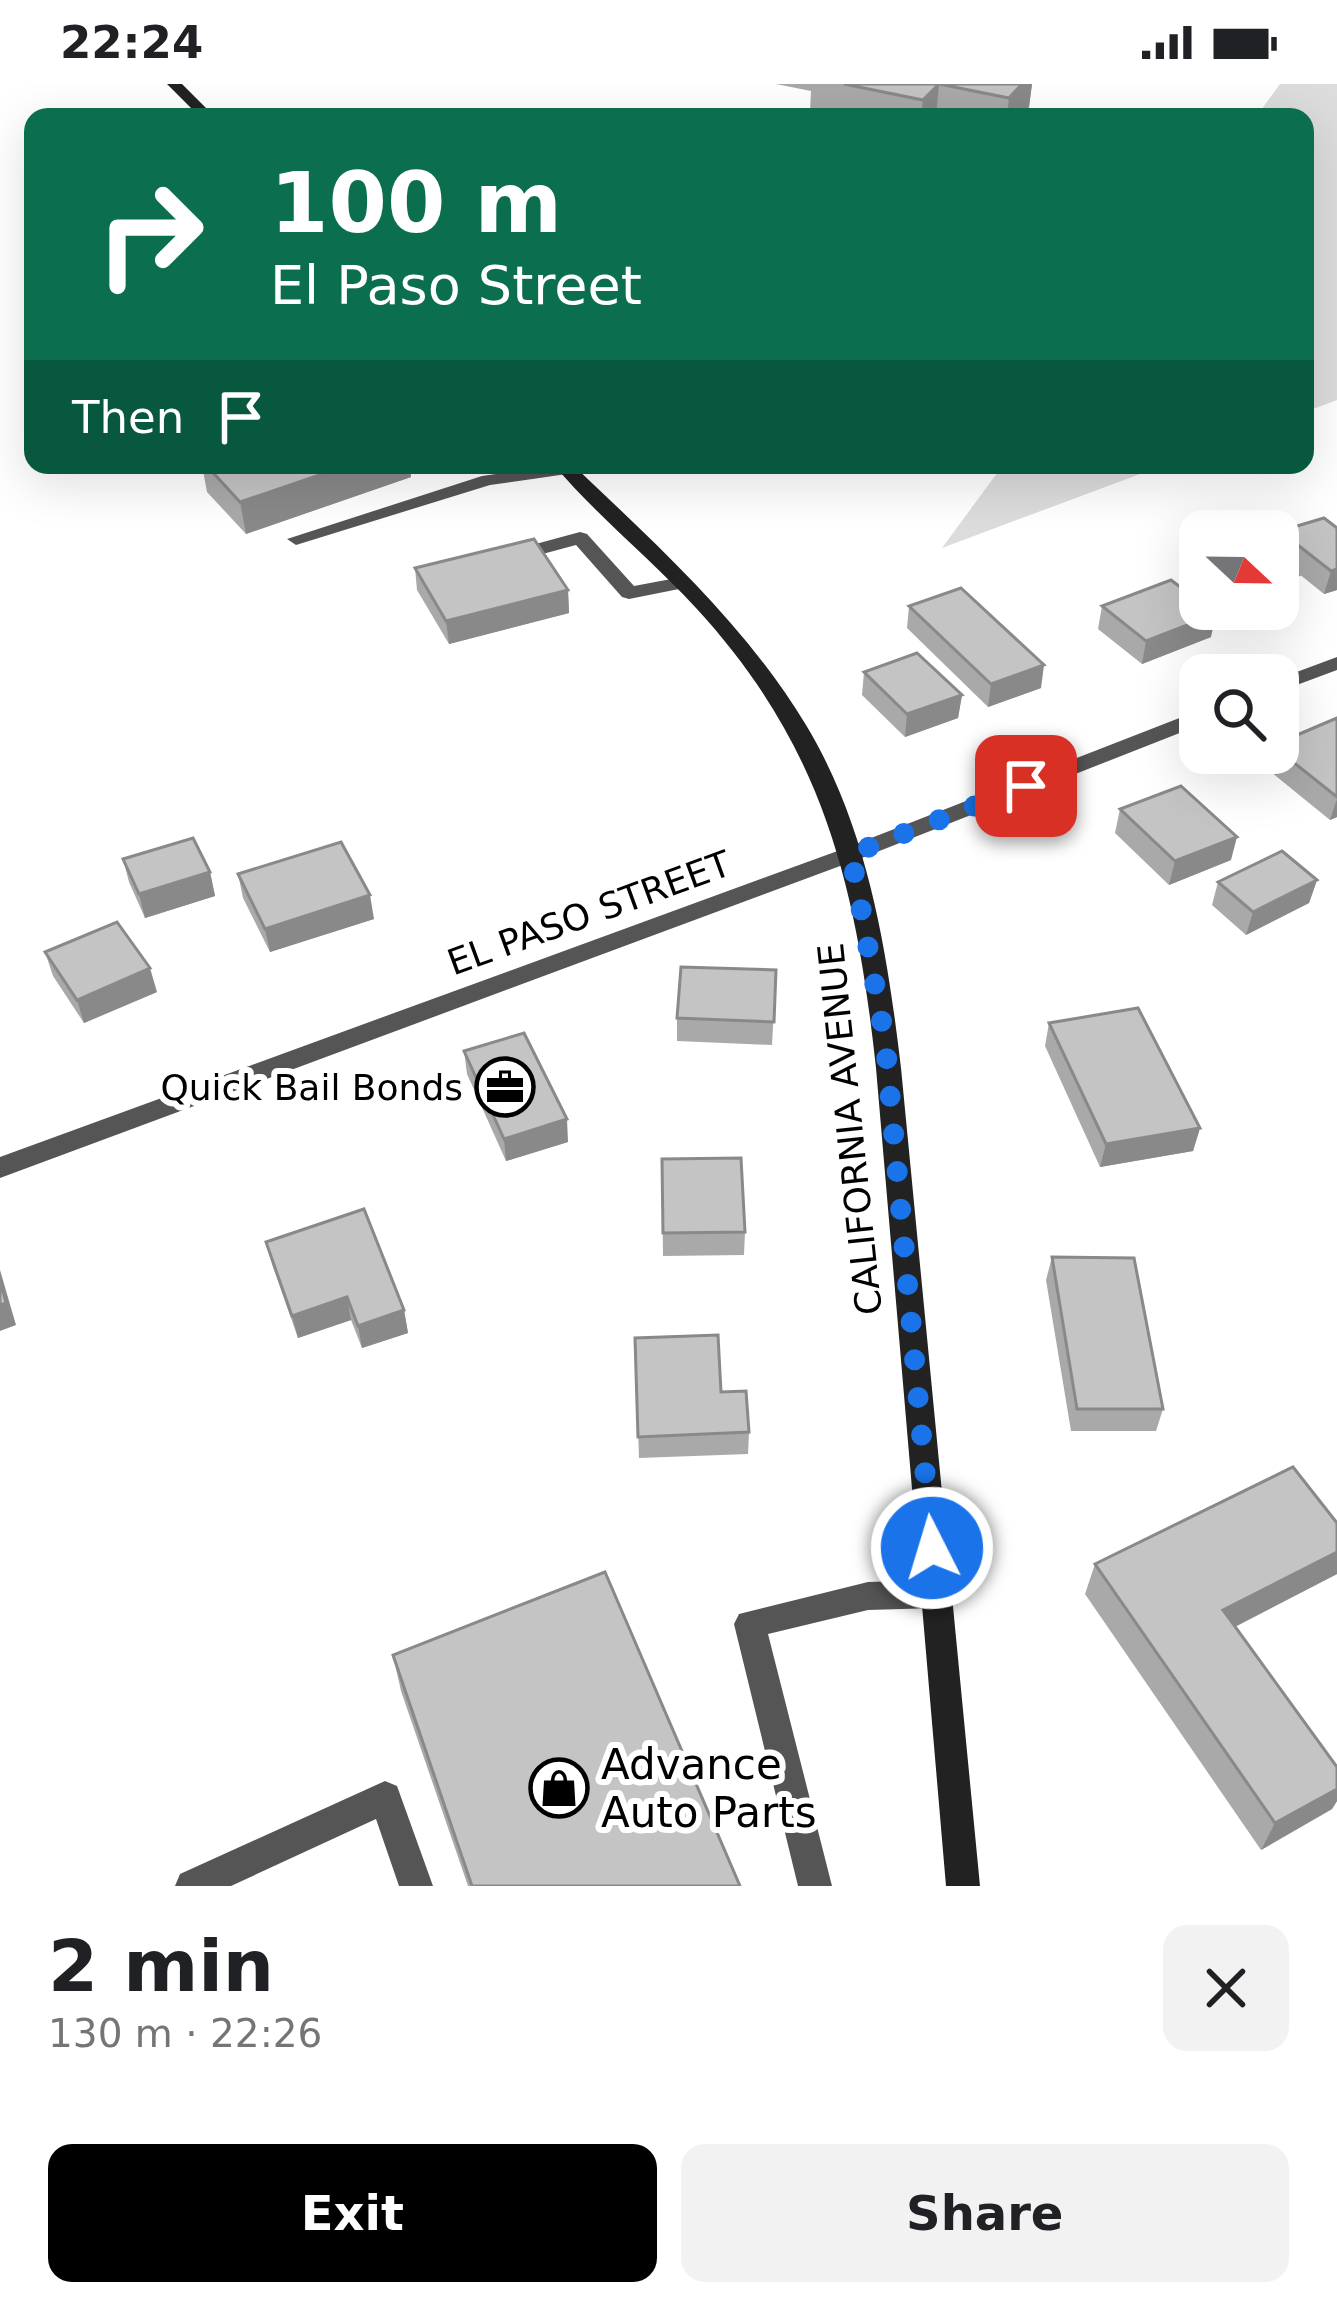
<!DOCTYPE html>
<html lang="en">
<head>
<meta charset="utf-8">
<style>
  body { margin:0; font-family:"DejaVu Sans",sans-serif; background:#f2f2f2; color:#202124; height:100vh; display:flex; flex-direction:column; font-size:45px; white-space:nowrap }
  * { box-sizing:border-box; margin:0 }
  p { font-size:39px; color:#757577 }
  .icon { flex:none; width:66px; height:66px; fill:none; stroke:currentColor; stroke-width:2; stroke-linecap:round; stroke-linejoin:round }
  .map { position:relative; height:1802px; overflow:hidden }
  .panel { display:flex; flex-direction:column; background:#fff; flex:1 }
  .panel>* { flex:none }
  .hud { position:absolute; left:24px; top:24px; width:1290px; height:366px; border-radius:24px; box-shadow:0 12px 48px #0002; background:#0b6e4f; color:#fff; overflow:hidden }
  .needle { width:78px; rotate:112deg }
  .fabs { position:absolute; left:1179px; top:426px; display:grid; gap:24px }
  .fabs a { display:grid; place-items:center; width:120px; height:120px; border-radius:24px; background:#fff; box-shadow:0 12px 48px #0002; font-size:60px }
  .pin { position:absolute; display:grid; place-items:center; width:102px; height:102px; color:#fff; margin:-51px; border-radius:24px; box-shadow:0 6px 18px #0006 }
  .me { position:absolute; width:132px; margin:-66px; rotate:355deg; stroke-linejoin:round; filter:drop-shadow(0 0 9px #0008) }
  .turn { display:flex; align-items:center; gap:42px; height:252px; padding:0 48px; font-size:54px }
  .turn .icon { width:156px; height:156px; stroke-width:2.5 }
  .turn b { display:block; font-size:84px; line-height:102px }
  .then { display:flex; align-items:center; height:114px; padding:0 48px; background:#0003; gap:24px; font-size:45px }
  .round { display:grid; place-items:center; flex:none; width:126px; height:126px; border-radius:24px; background:#f2f2f2 }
  .summary { display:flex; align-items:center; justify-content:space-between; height:204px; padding:0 48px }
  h1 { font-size:72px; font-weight:700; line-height:90px }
  .cta { display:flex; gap:24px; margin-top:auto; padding:24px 48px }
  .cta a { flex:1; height:138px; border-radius:24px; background:#000; color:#fff; font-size:48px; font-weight:700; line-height:138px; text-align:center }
  .cta a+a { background:#f2f2f2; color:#202124 }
  .status { display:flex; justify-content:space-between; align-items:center; height:84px; padding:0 60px; background:#fff; direction:ltr }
  .status svg { height:33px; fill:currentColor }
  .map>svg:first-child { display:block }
</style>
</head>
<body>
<div class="status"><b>22:24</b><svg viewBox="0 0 49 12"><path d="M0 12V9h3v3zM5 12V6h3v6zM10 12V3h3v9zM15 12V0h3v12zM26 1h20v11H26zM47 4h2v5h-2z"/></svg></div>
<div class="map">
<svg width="1337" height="1802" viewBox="0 0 1337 1802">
  <rect width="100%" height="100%" fill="#fff"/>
  <g fill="#dcdcdc">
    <path d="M1280,0h57v316l-32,12v-295h-49z"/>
    <path d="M1003,381h161l-222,83z"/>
  </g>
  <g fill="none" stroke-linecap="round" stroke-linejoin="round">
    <g fill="#555" fill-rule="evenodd">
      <path d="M557,381h16l3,4 -9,5 -77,11 -194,60 -9,-6 195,-63z"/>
      <path d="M580,448l7,2 47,52 48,-9 10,6 -3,4 -60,12 -7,-2 -46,-52 -67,18 -10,-6 3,-4z"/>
      <path d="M936,1496l11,4 5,10 -5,10 -11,4 -68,2 -100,24 64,252h-34l-64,-262 5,-10 129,-32z"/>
      <path d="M385,1697l12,5 36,100h-34l-23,-67 -145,67h-56l5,-12z"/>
    </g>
    <g fill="#555" fill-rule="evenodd">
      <path d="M1337,573v13l-59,22v-13z"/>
      <path d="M1200,626v15l-341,134 -859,319v-21l843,-308z"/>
    </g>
    <g fill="#222" fill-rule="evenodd">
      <path d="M167,0h15l33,33h-15z"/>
      <path d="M554,381h19c84,80 172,159 233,260 62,103 81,225 95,343l79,818h-34l-70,-818c-20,-183 -52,-321 -180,-460 -45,-49 -99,-92 -142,-143z"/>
    </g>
  </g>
  <g fill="#a9a9a9">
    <path d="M776,0h256l-3,23 -10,10h-185l-24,-5 1,-21z"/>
    <path d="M202,381h207l2,12 -165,57 -39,-42z"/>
    <path d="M1337,444v62l-13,4 -46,-37v-17l2,-9z"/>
    <path d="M1200,475v27l-5,-5z"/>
    <path d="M415,484l153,22 1,23 -120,31 -32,-54z"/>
    <path d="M909,522l132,82 -53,19 -81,-79z"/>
    <path d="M1102,522l109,31 -69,27 -44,-35z"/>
    <path d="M1231,525h31l-21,8z"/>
    <path d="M864,588l98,23 -4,23 -53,19 -43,-42z"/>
    <path d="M1337,634v99l-7,3 -64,-52 5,-15h7v-10z"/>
    <path d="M1120,725l111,51 -62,25 -54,-52z"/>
    <path d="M123,775l87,13 5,24 -70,22 -16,-36z"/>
    <path d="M238,790l136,45 -104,33 -27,-54z"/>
    <path d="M1317,796l-8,23 -63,32 -34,-30 6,-23z"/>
    <path d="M45,868l112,40 -73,31 -31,-47z"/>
    <path d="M776,886l-4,75 -95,-4v-23z"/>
    <path d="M1049,939l151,105 -7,23 -93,16 -55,-121z"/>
    <path d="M464,967l104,91 -62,19 -39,-87z"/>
    <path d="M662,1075l83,73 -1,23 -81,1z"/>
    <path d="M266,1158l138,68 4,23 -46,15 -11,-28 -53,18 -26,-74z"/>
    <path d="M1052,1173l111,152 -7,22h-85l-25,-151z"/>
    <path d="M635,1254l86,54 28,40 -1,22 -109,4z"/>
    <path d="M1337,1439v51l-102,53 102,140v34l-5,8 -71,41 -176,-256 10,-30z"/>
    <path d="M393,1571l347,231h-272l-67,-195z"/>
  </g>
  <g fill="#898989">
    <path d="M939,0l-3,33h-15l2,-17z"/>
    <path d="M1022,0h10l-3,23 -10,10h-12l2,-19z"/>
    <path d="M132,381h18l-17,5z"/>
    <path d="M349,381h60l2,12 -165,57 -6,-32z"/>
    <path d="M1337,485v21l-13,4 7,-23z"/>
    <path d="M1298,491l-6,22 -14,6v-20z"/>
    <path d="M568,506l1,23 -120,31 -3,-23z"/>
    <path d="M1243,525h19l-21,8z"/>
    <path d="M1216,530l-5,23 -69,27 4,-23z"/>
    <path d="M1044,581l-3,23 -53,19 3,-23z"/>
    <path d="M962,611l-4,23 -53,19 2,-23z"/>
    <path d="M1337,715v18l-7,3z"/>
    <path d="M1237,753l-6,23 -62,25 6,-24z"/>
    <path d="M210,788l5,24 -70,22 -6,-24z"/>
    <path d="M1317,796l-8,23 -63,32 7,-23z"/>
    <path d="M370,811l4,24 -104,33 -5,-23z"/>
    <path d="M150,884l7,24 -73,31 -7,-23z"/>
    <path d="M567,1035l1,23 -62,19 -2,-22z"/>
    <path d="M1200,1044l-7,23 -93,16 6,-23z"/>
    <path d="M0,1186l16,55 -16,6z"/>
    <path d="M347,1213l4,23 -53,18 -6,-22z"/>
    <path d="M404,1226l4,23 -46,15 -4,-22z"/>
    <path d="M1337,1468v22l-126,65 12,-29z"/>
    <path d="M1337,1705v12l-5,8 -71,41 14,-27z"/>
  </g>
  <g fill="#c4c4c4" stroke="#898989" stroke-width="3">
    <path d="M844,0h178l-13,14 -70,-14 -16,16z"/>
    <path d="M206,381h143l-109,37z"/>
    <path d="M1324,434l13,10v41l-6,2 -51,-40z"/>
    <path d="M534,455l34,51 -122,31 -31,-53z"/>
    <path d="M1278,476l20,15 -20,8z"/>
    <path d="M1171,496l29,22v7h9l7,5 -70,27 -44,-35z"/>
    <path d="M961,504l83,77 -53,19 -82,-78z"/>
    <path d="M917,569l45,42 -55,19 -43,-42z"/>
    <path d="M1337,634v79l-59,-47v-7z"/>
    <path d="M1181,702l56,51 -62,24 -55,-52z"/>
    <path d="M193,754l17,34 -71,22 -16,-35z"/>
    <path d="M341,758l29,53 -105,34 -27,-55z"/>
    <path d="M1282,767l35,29 -64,32 -35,-30z"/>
    <path d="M117,838l33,46 -73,32 -32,-48z"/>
    <path d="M681,883l95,3 -2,52 -97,-4z"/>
    <path d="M1138,924l62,120 -94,16 -57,-121z"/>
    <path d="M524,949l43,86 -63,20 -40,-88z"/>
    <path d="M741,1074l4,74 -82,1 -1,-74z"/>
    <path d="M364,1125l40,101 -46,16 -11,-29 -55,19 -26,-74z"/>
    <path d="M1052,1173l82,1 29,151h-86z"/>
    <path d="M0,1196l6,23 -6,2z"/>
    <path d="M718,1251l3,57 25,-1 3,41 -111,5 -3,-99z"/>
    <path d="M1293,1383l44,56v29l-114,58 114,157v22l-62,34 -180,-259z"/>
    <path d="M605,1488l135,314h-268l-79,-231z"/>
  </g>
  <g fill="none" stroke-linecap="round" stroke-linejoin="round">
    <path stroke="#1a73e8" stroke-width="21" stroke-dasharray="0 37.8" d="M932,1464l-47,-508 -34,-186 175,-68"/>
  </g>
  <defs>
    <g id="office-ring" transform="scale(3)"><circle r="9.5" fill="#fff" stroke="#000" stroke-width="1.5"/><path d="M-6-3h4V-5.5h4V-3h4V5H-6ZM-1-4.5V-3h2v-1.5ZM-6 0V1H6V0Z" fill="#000"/></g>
    <g id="shop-ring" transform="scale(3)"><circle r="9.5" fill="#fff" stroke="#000" stroke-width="1.5"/><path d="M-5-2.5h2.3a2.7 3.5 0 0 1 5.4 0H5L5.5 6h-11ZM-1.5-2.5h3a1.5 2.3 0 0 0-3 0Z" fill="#000"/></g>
  </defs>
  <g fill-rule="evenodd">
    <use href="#office-ring" x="505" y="1003"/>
    <use href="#shop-ring" x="559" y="1704"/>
  </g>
  <g text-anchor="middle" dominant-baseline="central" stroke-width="12" stroke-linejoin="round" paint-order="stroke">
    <g font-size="36" fill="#000" stroke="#fff">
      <text transform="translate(589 829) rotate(-20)">EL PASO STREET</text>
      <text transform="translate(850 1045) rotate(-96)">CALIFORNIA AVENUE</text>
    </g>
    <g font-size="36" fill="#000" stroke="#fff" text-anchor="end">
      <text x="463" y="1003">Quick Bail Bonds</text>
    </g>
    <g font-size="42" fill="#000" stroke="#fff" text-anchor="start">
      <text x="601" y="1680">Advance<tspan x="601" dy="48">Auto Parts</tspan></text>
    </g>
  </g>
</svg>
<div class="fabs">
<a><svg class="needle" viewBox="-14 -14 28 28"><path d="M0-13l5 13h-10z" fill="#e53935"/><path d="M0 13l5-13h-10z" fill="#757577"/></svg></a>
<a><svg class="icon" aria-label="search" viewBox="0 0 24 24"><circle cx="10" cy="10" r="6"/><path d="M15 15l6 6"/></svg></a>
</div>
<div class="pin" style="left:1026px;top:702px;background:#d93025"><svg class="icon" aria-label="arrive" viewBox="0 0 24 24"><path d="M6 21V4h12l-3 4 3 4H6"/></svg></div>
<svg class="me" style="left:932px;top:1464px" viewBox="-20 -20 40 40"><circle r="17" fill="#1a73e8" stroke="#fff" stroke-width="3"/><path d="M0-11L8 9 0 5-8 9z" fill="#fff"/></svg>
<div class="hud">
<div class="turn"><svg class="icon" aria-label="right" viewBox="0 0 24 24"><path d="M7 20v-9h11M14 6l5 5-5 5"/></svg><div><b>100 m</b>El Paso Street</div></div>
<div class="then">Then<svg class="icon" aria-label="arrive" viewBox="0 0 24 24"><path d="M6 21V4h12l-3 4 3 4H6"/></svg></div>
</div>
</div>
<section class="panel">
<div class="summary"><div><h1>2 min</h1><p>130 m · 22:26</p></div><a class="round"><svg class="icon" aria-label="close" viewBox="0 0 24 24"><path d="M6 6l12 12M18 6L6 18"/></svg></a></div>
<div class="cta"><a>Exit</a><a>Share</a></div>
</section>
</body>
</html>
